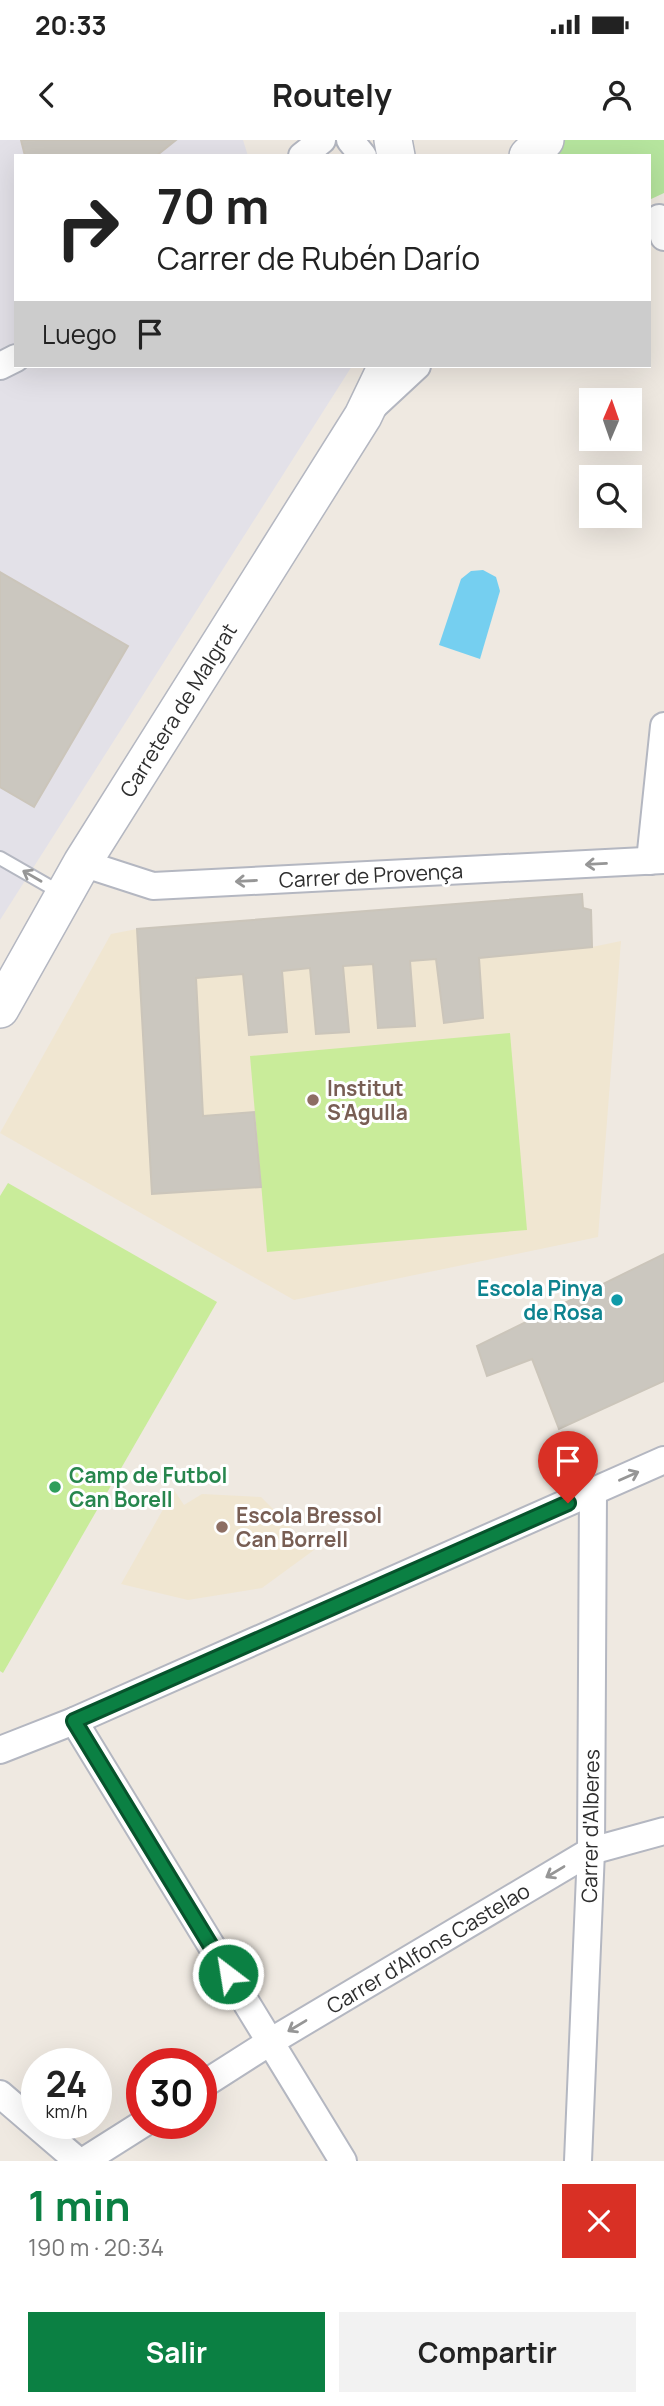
<!DOCTYPE html>
<html lang="es">
<head>
<meta charset="utf-8">
<style>
  body { margin:0; font-family:Manrope,sans-serif; background:#f2f2f2; color:#222; height:100vh; display:flex; flex-direction:column; font-size:26px; white-space:nowrap }
  * { box-sizing:border-box; margin:0 }
  p { font-size:23px; color:#767676 }
  .icon { flex:none; width:38px; height:38px; fill:none; stroke:currentColor; stroke-width:2; stroke-linecap:round; stroke-linejoin:round }
  .map { position:relative; height:2021px; overflow:hidden }
  .sheet { display:flex; flex-direction:column; background:#fff; flex:1 }
  .sheet>* { flex:none }
  .banner { position:absolute; left:14px; top:14px; width:637px; height:214px; border-radius:0px; box-shadow:0 7px 28px #0002; background:#fff; color:#222; overflow:hidden }
  .needle { width:46px; rotate:2deg }
  .buttons { position:absolute; left:579px; top:248px; display:grid; gap:14px }
  .buttons a { display:grid; place-items:center; width:63px; height:63px; border-radius:0px; background:#fff; box-shadow:0 7px 28px #0002; font-size:35px }
  .speed { position:absolute; left:21px; top:1908px; display:flex; gap:14px; font-size:35px; font-weight:700; text-align:center }
  .speed>* { display:grid; place-content:center; width:91px; height:91px; border-radius:50%; background:#fff; box-shadow:0 7px 28px #0002; line-height:1 }
  .speed small { font-size:18px; font-weight:400 }
  .speed .limit { border:10px solid #d22; background:#fff; color:#111 }
  .pin { position:absolute; display:grid; place-items:center; width:60px; height:60px; color:#fff; margin:-72px -30px; border-radius:50% 50% 50% 0; rotate:-45deg; box-shadow:0 0 7px #0007 }
  .pin .icon { rotate:45deg }
  .me { position:absolute; width:77px; margin:-38px; rotate:329deg; stroke-linejoin:round; filter:drop-shadow(0 0 5px #0008) }
  .turn { display:flex; align-items:center; gap:24px; height:147px; padding:0 28px; font-size:32px }
  .turn .icon { width:91px; height:91px; stroke-width:2.5 }
  .turn b { display:block; font-size:49px; line-height:60px }
  .then { display:flex; align-items:center; height:66px; padding:0 28px; background:#0003; gap:14px; font-size:26px }
  .round { display:grid; place-items:center; flex:none; width:74px; height:74px; border-radius:0px; background:#f2f2f2 }
  .summary { display:flex; align-items:center; justify-content:space-between; height:119px; padding:0 28px }
  h1 { font-size:42px; font-weight:700; line-height:52px; color:#0b8043 }
  .cta { display:flex; gap:14px; margin-top:auto; padding:14px 28px }
  .cta a { flex:1; height:80px; border-radius:0px; background:#0b8043; color:#fff; font-size:28px; font-weight:700; line-height:80px; text-align:center }
  .cta a+a { background:#f2f2f2; color:#222 }
  .status { display:flex; justify-content:space-between; align-items:center; height:49px; padding:0 35px; background:#fff; direction:ltr }
  .status svg { height:19px; fill:currentColor }
  header { display:flex; justify-content:space-between; align-items:center; height:91px; padding:0 28px; background:#fff; font-size:32px; font-weight:700 }
  .map>svg:first-child { display:block }
</style>
</head>
<body>
<div class="status"><b>20:33</b><svg viewBox="0 0 49 12"><path d="M0 12V9h3v3zM5 12V6h3v6zM10 12V3h3v9zM15 12V0h3v12zM26 1h20v11H26zM47 4h2v5h-2z"/></svg></div>
<header><svg class="icon" aria-label="back" viewBox="0 0 24 24"><path d="M15 5l-7 7 7 7"/></svg>Routely<svg class="icon" aria-label="person" viewBox="0 0 24 24"><circle cx="12" cy="8" r="4"/><path d="M4 21q1-7 8-7t8 7"/></svg></header>
<div class="map">
<svg width="664" height="2021" viewBox="0 0 664 2021">
  <rect width="100%" height="100%" fill="#efe9e1"/>
  <path fill="#e3e1e8" d="M0,0h243l5,16h-232v210h336l-352,554z"/>
  <g fill="#f0e6d1">
    <path d="M582,754l1,14 8,2 1,37 29,-6 -23,296 -304,63 -294,-167 111,-199 26,-5z"/>
    <path d="M174,1350l10,15 18,-11 59,3 53,53 -52,38 -74,12 -67,-16z"/>
  </g>
  <path fill="#b6e59e" d="M562,0h102v53l-15,7v-44h-103z"/>
  <g fill="#c9ec9a">
    <path d="M510,893l17,197 -260,22 -17,-196z"/>
    <path d="M8,1043l209,119 -214,371 -3,-2v-475z"/>
  </g>
  <path fill="#75cff0" d="M483,430l13,7 4,14 -20,68 -41,-14 22,-66 10,-8z"/>
  <g fill="#cbc7bf" stroke="#cbc5ba" stroke-width="2">
    <path d="M21,0h155l-20,16h-131z"/>
    <path d="M0,432l128,74 -94,161 -34,-20z"/>
    <path d="M582,754l1,14 8,2 1,37 -113,11 4,60 -39,5 -8,-64 -26,2 5,65 -37,2 -5,-64 -30,2 6,66 -33,2 -6,-66 -28,3 5,61 -38,3 -6,-61 -47,4 7,138 51,-4 7,75 -109,7 -15,-265z"/>
    <path d="M664,1114v127l-105,48 -27,-70 -45,17 -10,-30z"/>
  </g>
  <g fill="none" stroke-linecap="round" stroke-linejoin="round">
    <g stroke="#b4b7c1" stroke-width="16">
      <path id="lane" d="M0,718l61,35"/>
    </g>
    <g stroke="#b4b7c1" stroke-width="30">
      <g id="street">
        <path d="M350,0l13,16"/>
        <path d="M302,16l20,-16"/>
        <path d="M659,78l5,19"/>
        <path d="M0,226l16,-8"/>
        <path d="M375,265l42,-39"/>
        <path d="M650,721l14,-135"/>
        <path d="M82,723l71,23 511,-26"/>
        <path d="M74,1581l269,440"/>
        <path d="M0,1610l74,-29 590,-261"/>
        <path d="M201,1946l69,-44 321,-191 73,-20"/>
        <path d="M0,1954l78,67"/>
        <path d="M84,2021l60,-38"/>
        <path d="M578,2021l13,-310 2,-359"/>
      </g>
    </g>
    <g stroke="#b4b7c1" stroke-width="40">
      <g id="secondary">
        <path d="M393,0l3,16"/>
        <path d="M528,16l17,-16"/>
        <path d="M0,869l82,-146 281,-447 24,-50"/>
      </g>
    </g>
    <use href="#lane" stroke="#fff" stroke-width="12"/>
    <use href="#street" stroke="#fff" stroke-width="26"/>
    <use href="#secondary" stroke="#fff" stroke-width="37"/>
  </g>
  <defs><path id="oneway-shaft" d="M-6 0H5M1.5-3L5.5 0L1.5 3" fill="none" stroke-width="1.6" stroke-linecap="round" stroke-linejoin="round" transform="scale(1.75)"/></defs>
  <g stroke="#969696">
    <use href="#oneway-shaft" transform="translate(596 724) rotate(177)"/>
    <use href="#oneway-shaft" transform="translate(32 736) rotate(-150)"/>
    <use href="#oneway-shaft" transform="translate(246 741) rotate(177)"/>
    <use href="#oneway-shaft" transform="translate(629 1336) rotate(-24)"/>
    <use href="#oneway-shaft" transform="translate(555 1732) rotate(149)"/>
    <use href="#oneway-shaft" transform="translate(297 1886) rotate(149)"/>
  </g>
  <g fill="none" stroke-linecap="round" stroke-linejoin="round">
    <g stroke="#07532c" stroke-width="18">
      <path id="route" d="M228,1834l-154,-253 494,-218"/>
    </g>
    <use href="#route" stroke="#0b8043" stroke-width="12"/>
  </g>
  <g fill="#8d6e63" stroke="#fff" stroke-width="2.5">
    <circle cx="313" cy="960" r="7"/>
    <circle cx="222" cy="1387" r="7"/>
  </g>
  <circle fill="#0f9aa8" stroke="#fff" stroke-width="2.5" cx="617" cy="1160" r="7"/>
  <circle fill="#2e9e5b" stroke="#fff" stroke-width="2.5" cx="55" cy="1347" r="7"/>
  <g text-anchor="middle" dominant-baseline="central" stroke-width="6" stroke-linejoin="round" paint-order="stroke">
    <g font-size="21" fill="#2e2e2e" stroke="#fff">
      <text transform="translate(178 570) rotate(-58)">Carretera de Malgrat</text>
      <text transform="translate(371 735) rotate(-3)">Carrer de Provença</text>
      <text transform="translate(590 1686) rotate(-89)">Carrer d'Alberes</text>
      <text transform="translate(428 1808) rotate(-31)">Carrer d'Alfons Castelao</text>
    </g>
    <g font-size="21" font-weight="bold" fill="#785e54" stroke="#fff" text-anchor="start">
      <text x="327" y="948">Institut<tspan x="327" dy="24">S'Agulla</tspan></text>
      <text x="236" y="1375">Escola Bressol<tspan x="236" dy="24">Can Borrell</tspan></text>
    </g>
    <g font-size="21" font-weight="bold" fill="#0d838f" stroke="#fff" text-anchor="end">
      <text x="603" y="1148">Escola Pinya<tspan x="603" dy="24">de Rosa</tspan></text>
    </g>
    <g font-size="21" font-weight="bold" fill="#27864d" stroke="#fff" text-anchor="start">
      <text x="69" y="1335">Camp de Futbol<tspan x="69" dy="24">Can Borell</tspan></text>
    </g>
  </g>
</svg>
<div class="buttons">
<a><svg class="needle" viewBox="-14 -14 28 28"><path d="M0-13l5 13h-10z" fill="#e53935"/><path d="M0 13l5-13h-10z" fill="#767676"/></svg></a>
<a><svg class="icon" aria-label="search" viewBox="0 0 24 24"><circle cx="10" cy="10" r="6"/><path d="M15 15l6 6"/></svg></a>
</div>
<div class="speed"><div>24<small>km/h</small></div><div class="limit">30</div></div>
<div class="pin" style="left:568px;top:1363px;background:#d93025"><svg class="icon" aria-label="arrive" viewBox="0 0 24 24"><path d="M6 21V4h12l-3 4 3 4H6"/></svg></div>
<svg class="me" style="left:228px;top:1834px" viewBox="-20 -20 40 40"><circle r="17" fill="#0b8043" stroke="#fff" stroke-width="3"/><path d="M0-11L8 9 0 5-8 9z" fill="#fff"/></svg>
<div class="banner">
<div class="turn"><svg class="icon" aria-label="right" viewBox="0 0 24 24"><path d="M7 20v-9h11M14 6l5 5-5 5"/></svg><div><b>70 m</b>Carrer de Rubén Darío</div></div>
<div class="then">Luego<svg class="icon" aria-label="arrive" viewBox="0 0 24 24"><path d="M6 21V4h12l-3 4 3 4H6"/></svg></div>
</div>
</div>
<section class="sheet">
<div class="summary"><div><h1>1 min</h1><p>190 m · 20:34</p></div><a class="round" style="background:#d93025;color:#fff"><svg class="icon" aria-label="close" viewBox="0 0 24 24"><path d="M6 6l12 12M18 6L6 18"/></svg></a></div>
<div class="cta"><a>Salir</a><a>Compartir</a></div>
</section>
</body>
</html>
